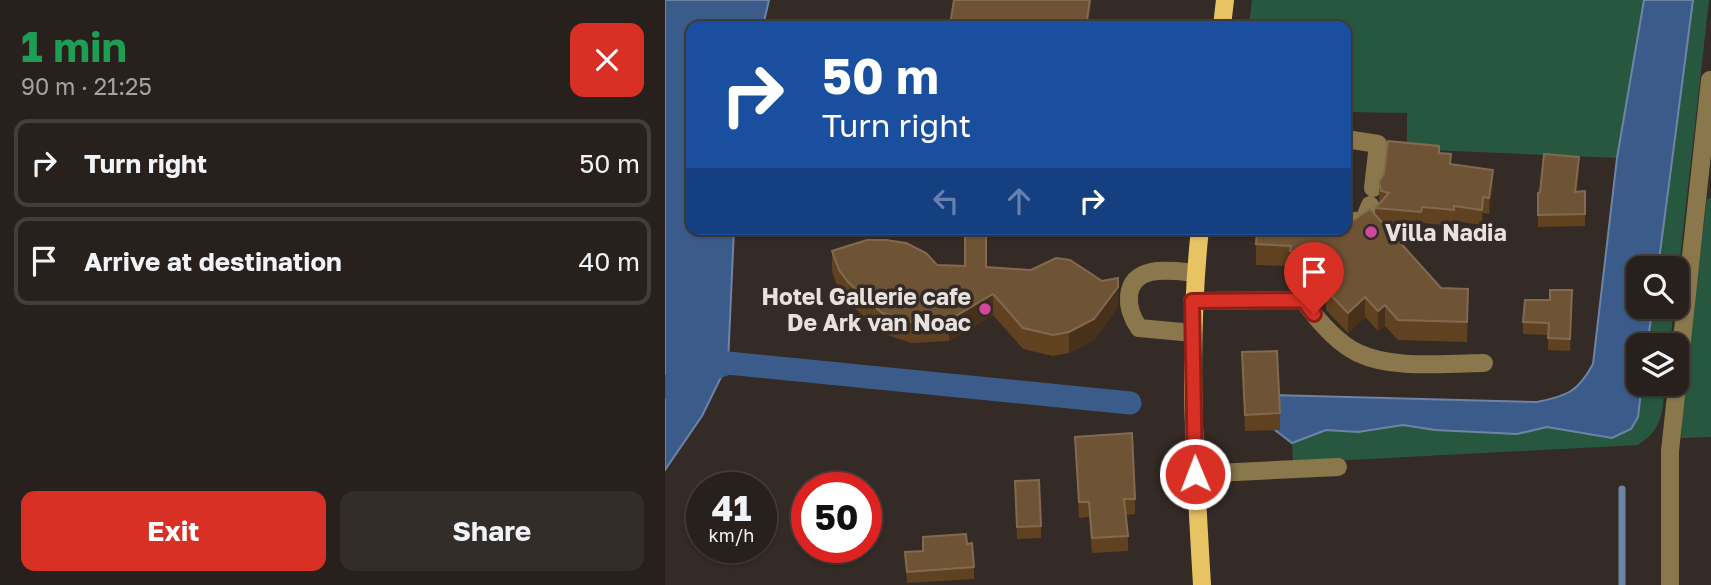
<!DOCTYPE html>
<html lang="en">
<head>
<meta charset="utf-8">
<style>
  body { margin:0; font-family:"Golos Text",sans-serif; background:#332d29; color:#f1f3f6; height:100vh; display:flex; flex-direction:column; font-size:26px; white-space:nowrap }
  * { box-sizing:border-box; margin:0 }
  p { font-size:23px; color:#a4a3a3 }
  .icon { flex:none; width:38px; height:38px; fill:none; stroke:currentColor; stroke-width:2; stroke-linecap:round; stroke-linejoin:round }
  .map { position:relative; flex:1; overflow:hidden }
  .drawer { display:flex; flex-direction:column; background:#27201c; width:665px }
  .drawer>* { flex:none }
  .hud { position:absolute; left:21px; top:21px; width:665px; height:214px; border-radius:14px; box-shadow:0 2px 5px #0004,0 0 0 2px #433e3b; background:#1a4fa0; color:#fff; overflow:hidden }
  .controls { position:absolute; left:961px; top:256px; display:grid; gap:14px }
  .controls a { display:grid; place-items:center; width:63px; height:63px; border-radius:14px; background:#27201c; box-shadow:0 2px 5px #0004,0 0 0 2px #433e3b; font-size:35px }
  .speed { position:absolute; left:21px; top:472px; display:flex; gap:14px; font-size:35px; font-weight:700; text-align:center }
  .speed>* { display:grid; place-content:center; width:91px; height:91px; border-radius:50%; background:#27201c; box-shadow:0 2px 5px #0004,0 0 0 2px #433e3b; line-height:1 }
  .speed small { font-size:18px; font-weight:400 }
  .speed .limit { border:10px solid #d22; background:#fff; color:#111 }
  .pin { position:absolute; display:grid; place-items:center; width:60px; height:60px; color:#fff; margin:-72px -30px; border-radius:50% 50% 50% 0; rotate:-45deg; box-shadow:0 0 7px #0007 }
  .pin .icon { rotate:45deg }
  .me { position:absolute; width:77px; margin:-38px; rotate:359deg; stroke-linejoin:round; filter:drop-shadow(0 0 5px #0008) }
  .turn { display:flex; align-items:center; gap:24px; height:147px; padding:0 21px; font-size:32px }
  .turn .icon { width:91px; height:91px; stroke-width:2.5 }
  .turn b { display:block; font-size:49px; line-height:60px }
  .lanes { display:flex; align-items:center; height:66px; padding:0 21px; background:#0003; justify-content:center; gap:35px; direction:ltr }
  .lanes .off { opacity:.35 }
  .round { display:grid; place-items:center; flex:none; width:74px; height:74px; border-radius:14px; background:#332d29 }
  .headline { display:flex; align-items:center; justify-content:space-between; height:119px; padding:0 21px }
  h1 { font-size:42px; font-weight:700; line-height:52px; color:#1e9e55 }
  .primary-button { display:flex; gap:14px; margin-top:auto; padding:14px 21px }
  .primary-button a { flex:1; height:80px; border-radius:14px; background:#d93025; color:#fff; font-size:28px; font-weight:700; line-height:80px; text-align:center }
  .primary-button a+a { background:#332d29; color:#f1f3f6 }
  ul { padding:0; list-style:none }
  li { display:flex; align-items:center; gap:21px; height:88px; margin:0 14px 10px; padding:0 7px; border:4px solid #433e3b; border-radius:14px }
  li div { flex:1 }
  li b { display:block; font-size:26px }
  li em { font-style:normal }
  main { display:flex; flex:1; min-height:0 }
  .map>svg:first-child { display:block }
</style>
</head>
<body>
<main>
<section class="drawer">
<div class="headline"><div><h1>1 min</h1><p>90 m · 21:25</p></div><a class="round" style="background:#d93025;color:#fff"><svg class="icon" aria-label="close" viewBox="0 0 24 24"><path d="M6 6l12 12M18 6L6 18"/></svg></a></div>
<ul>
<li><svg class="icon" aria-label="right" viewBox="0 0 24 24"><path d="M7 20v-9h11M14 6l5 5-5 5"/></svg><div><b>Turn right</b></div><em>50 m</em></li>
<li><svg class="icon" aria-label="arrive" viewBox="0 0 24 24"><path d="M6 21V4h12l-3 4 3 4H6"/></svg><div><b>Arrive at destination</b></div><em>40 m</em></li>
</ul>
<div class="primary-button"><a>Exit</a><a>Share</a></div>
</section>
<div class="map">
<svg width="1046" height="585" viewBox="0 0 1046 585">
  <rect width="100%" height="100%" fill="#342a26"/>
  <g fill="#27583f">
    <path d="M587,0h392l-27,158 -210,-9v-36l-61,-1v-86h-97z"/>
    <path d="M1028,0h16l-32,285v-17h-19z"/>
    <path d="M1046,198v239l-30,1 3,-52 23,-187z"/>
    <path d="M988,306h21l-4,39h-23z"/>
    <path d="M977,383h23c-3,29 -1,45 -27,62l-345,18 -1,-20 34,-13 32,2 45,-7 32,5 82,4 30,-7 65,10 26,-20z"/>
  </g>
  <g fill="#3b5c8a" stroke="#6f84a4" stroke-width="2">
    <path d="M0,0h104l-6,26h-72v203h43l-6,134 -26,53 -37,54z"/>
    <path d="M979,0h49l-35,268h-20v38h15l-6,39h-9v38h4l-4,34 -7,12 -19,9 -65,-11 -30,7 -82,-4 -32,-5 -45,7 -32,-2 -34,13 -17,-13 -2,-35 264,7c30,-6 41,-10 56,-38l24,-206z"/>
  </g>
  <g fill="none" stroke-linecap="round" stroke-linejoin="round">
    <path stroke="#6f84a4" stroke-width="7" d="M957,585v-96"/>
    <path stroke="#3b5c8a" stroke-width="23" d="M0,387l63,-24 402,40"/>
    <g stroke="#8a784c" stroke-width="18">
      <path d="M681,139l32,5 -5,44"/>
      <path d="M681,222l18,-2 6,-15"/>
      <path d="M527,301l111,-1c13,18 34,43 55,53 36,17 87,10 126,10"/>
      <path d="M528,333l-54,-5c-7,-10 -11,-20 -10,-32 3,-33 44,-25 66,-23"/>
      <path d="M530,474l143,-7"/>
      <path d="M1005,585v-134l40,-371"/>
    </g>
    <g stroke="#e8c363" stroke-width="18">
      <path d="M557,26l3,-26"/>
      <path d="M535,229c-13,119 -5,237 2,356"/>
    </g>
  </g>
  <g fill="#604220">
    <path d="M774,153l12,11 42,22 -4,28 -6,-1 -1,12 -28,-4v5l-32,-3 -1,5 -37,-4 57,64 27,22 -1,32 -69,-2 -13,-14 -7,5 -13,-14 -17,16 -22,-23v-20l6,-6 -11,-11 -31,-1v-6l-34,-1v-21l95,-22 24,-8v-6l5,-5 -1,-5v-16z"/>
    <path d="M914,169l-2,23 8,-1v35l-47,1v-34l2,-1z"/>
    <path d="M167,251l105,14 49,2 132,40 -24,33 -25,13 -16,3 -30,-7 -30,-34 -44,26 -38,2 -29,-10 -34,-31 -9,-11 -7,-19z"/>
    <path d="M907,290l-2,61 -22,-1v-15l-25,-1v-12l27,-22z"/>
    <path d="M577,352l38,61v17l-35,1z"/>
    <path d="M410,437l60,62v15l-9,1 2,21v15l-36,2 -3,-36 -10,1z"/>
    <path d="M350,481l26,45v12l-24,1z"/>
    <path d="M258,537l44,7 7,23v12l-67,4 -2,-31 18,-1z"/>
  </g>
  <g fill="#48311a">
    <path d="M425,0h1v8l-3,18h-2z"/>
    <path d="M914,157v12l-4,34v-11z"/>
    <path d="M828,170v16l-4,28v-16z"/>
    <path d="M818,197v16l-1,12v-15z"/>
    <path d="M453,287v20l-24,33 -25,13v-21z"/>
    <path d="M328,294v21l-44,26v-21z"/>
    <path d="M700,297v20l-17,16v-20z"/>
    <path d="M720,305v21l-7,5v-20z"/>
  </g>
  <g fill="#6f5335" stroke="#826a50" stroke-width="2">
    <path d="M289,0h136l-4,26 -9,-1 -1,1h-117l-9,-1z"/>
    <path d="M723,141l51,5v7l12,1 -1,10 43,6 -4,28 -6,-1 -1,13 -28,-4v4l-32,-3 -1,5 -46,-4 14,-15 -8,-2 -2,-9 5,-8z"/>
    <path d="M879,154l35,3 -4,35 10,-1v23l-47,1v-22l2,-1z"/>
    <path d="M705,209l71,79 27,1 -1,33 -69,-2 -13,-15 -7,6 -13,-14 -17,16 -22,-23 16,-15 -21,-23 -31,-1 1,-5 -35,-2 1,-15h89v-8l5,1z"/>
    <path d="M300,229h21v38l45,3 25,-12 14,2 32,21 16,-3v9l-24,32 -25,13 -16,3 -30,-7 -30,-34 -44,26 -38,2 -29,-9 -34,-31 -9,-12 -7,-19 35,-11h19l20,3 20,10 11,12 28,1z"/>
    <path d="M885,290h22l-2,49 -22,-1 1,-15 -26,-1 2,-22h25z"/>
    <path d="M612,351l3,62 -35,2 -3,-63z"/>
    <path d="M467,433l3,66h-11l4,37 -36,2 -3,-36h-10l-4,-65z"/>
    <path d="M374,480l2,46 -24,1 -2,-46z"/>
    <path d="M301,534l1,10 5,-1 2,24 -67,5 -2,-20 18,-1v-14z"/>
  </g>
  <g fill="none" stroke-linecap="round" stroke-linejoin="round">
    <g stroke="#8d1f18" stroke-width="18">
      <path id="route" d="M530,474l-3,-173 111,-1 11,14"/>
    </g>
    <use href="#route" stroke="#d93025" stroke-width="12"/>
  </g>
  <g fill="#d1479c" stroke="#342a26" stroke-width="2.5">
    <circle cx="706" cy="232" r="7"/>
    <circle cx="320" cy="309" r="7"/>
  </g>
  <g text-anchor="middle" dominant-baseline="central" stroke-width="7" stroke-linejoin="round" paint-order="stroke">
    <g font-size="23" font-weight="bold" fill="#e8e2df" stroke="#342a26" text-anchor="start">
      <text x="720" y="232">Villa Nadia</text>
      <text x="306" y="296" text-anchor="end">Hotel Gallerie cafe<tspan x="306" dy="26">De Ark van Noac</tspan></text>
    </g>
  </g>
</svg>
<div class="controls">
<a><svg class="icon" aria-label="search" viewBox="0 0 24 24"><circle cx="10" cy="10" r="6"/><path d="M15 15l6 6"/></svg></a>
<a><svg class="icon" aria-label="layers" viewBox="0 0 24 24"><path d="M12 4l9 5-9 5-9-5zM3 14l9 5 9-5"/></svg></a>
</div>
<div class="speed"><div>41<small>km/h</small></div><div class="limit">50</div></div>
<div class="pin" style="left:649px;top:314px;background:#d93025"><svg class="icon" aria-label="arrive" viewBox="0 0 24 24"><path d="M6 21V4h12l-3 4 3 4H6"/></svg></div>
<svg class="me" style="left:530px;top:474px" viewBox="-20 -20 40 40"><circle r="17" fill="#d93025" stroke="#fff" stroke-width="3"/><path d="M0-11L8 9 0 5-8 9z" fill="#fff"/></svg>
<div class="hud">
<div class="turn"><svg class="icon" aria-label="right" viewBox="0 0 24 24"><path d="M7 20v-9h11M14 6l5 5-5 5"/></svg><div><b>50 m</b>Turn right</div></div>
<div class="lanes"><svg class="icon off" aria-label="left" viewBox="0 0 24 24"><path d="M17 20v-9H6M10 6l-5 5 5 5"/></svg><svg class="icon off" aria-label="ahead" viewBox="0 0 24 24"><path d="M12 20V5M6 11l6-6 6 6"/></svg><svg class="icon" aria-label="right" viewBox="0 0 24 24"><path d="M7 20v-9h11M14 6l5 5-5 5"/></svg></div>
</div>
</div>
</main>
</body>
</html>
